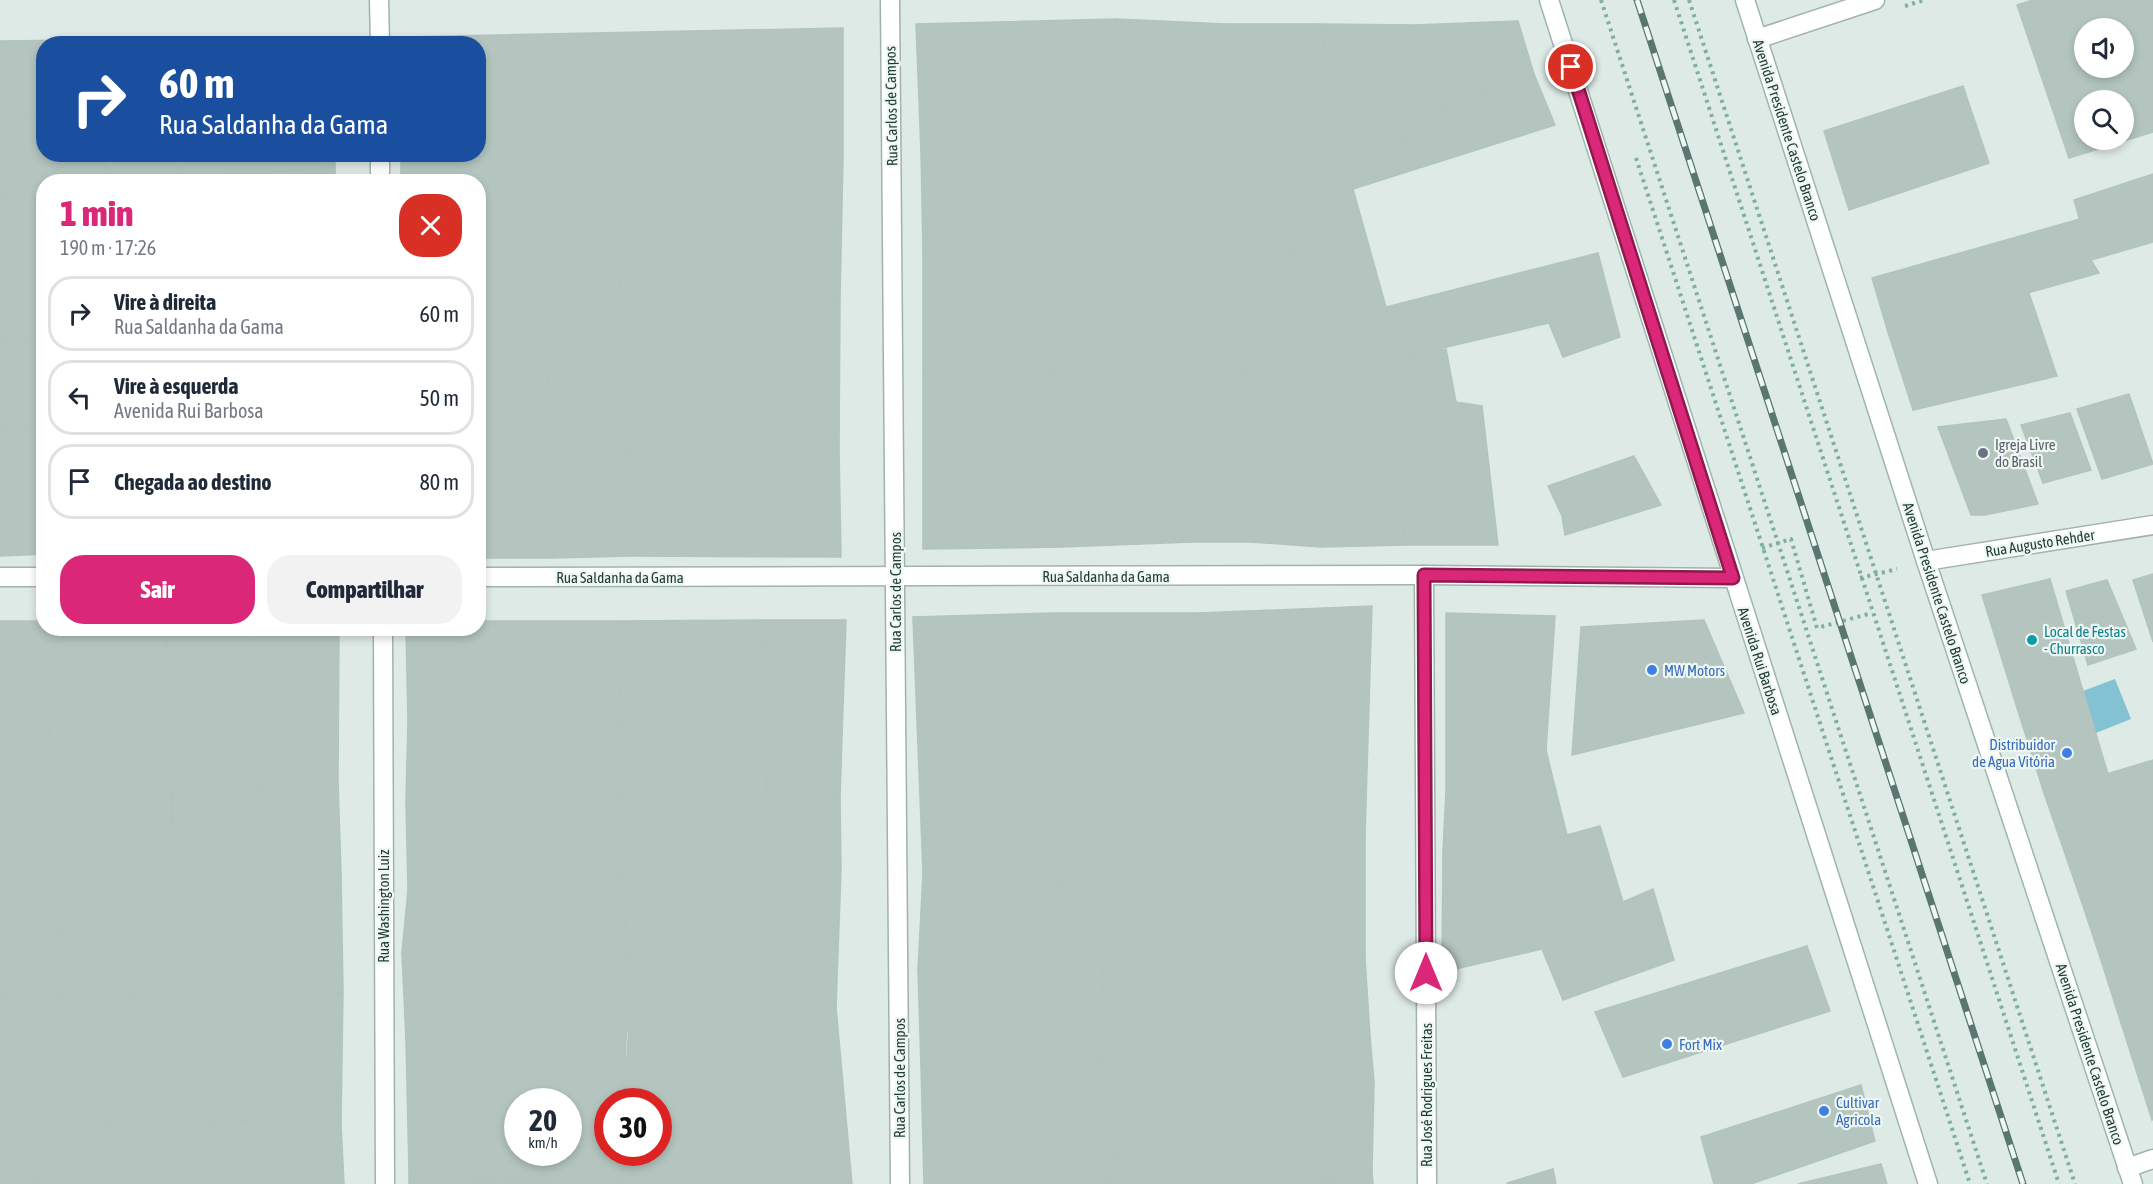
<!DOCTYPE html>
<html lang="pt">
<head>
<meta charset="utf-8">
<style>
  body { margin:0; font-family:"Asap Condensed",sans-serif; background:#f2f2f3; color:#1f2937; height:100vh; display:flex; flex-direction:column; font-size:22px; white-space:nowrap }
  * { box-sizing:border-box; margin:0 }
  p { font-size:20px; color:#747a83 }
  .icon { flex:none; width:33px; height:33px; fill:none; stroke:currentColor; stroke-width:2; stroke-linecap:round; stroke-linejoin:round }
  .map { position:relative; flex:1; overflow:hidden }
  .drawer { position:absolute; left:36px; top:174px; width:450px; height:462px; display:flex; flex-direction:column; background:#fff; border-radius:24px; box-shadow:0 3px 9px #0003 }
  .drawer>* { flex:none }
  .top-card { position:absolute; left:36px; top:36px; width:450px; height:126px; border-radius:24px; box-shadow:0 3px 9px #0003; background:#1a4fa0; color:#fff; overflow:hidden }
  .controls { position:absolute; left:2074px; top:18px; display:grid; gap:12px }
  .controls a { display:grid; place-items:center; width:60px; height:60px; border-radius:50%; background:#fff; box-shadow:0 3px 9px #0003; font-size:30px }
  .speed { position:absolute; left:504px; top:1088px; display:flex; gap:12px; font-size:30px; font-weight:700; text-align:center }
  .speed>* { display:grid; place-content:center; width:78px; height:78px; border-radius:50%; background:#fff; box-shadow:0 3px 9px #0003; line-height:1 }
  .speed small { font-size:15px; font-weight:400 }
  .speed .limit { border:9px solid #d22; background:#fff; color:#111 }
  .pin { position:absolute; display:grid; place-items:center; width:51px; height:51px; color:#fff; margin:-26px; border:3px solid #fff; border-radius:50%; box-shadow:0 2px 6px #0007 }
  .me { position:absolute; width:66px; margin:-33px; rotate:0deg; stroke-linejoin:round; filter:drop-shadow(0 0 4px #0008) }
  .turn { display:flex; align-items:center; gap:21px; height:126px; padding:0 24px; font-size:27px }
  .turn .icon { width:78px; height:78px; stroke-width:2.5 }
  .turn b { display:block; font-size:42px; line-height:51px }
  .round { display:grid; place-items:center; flex:none; width:63px; height:63px; border-radius:24px; background:#f2f2f3 }
  .head { display:flex; align-items:center; justify-content:space-between; height:102px; padding:0 24px }
  h1 { font-size:36px; font-weight:800; line-height:45px; color:#db2777 }
  .action { display:flex; gap:12px; margin-top:auto; padding:12px 24px }
  .action a { flex:1; height:69px; border-radius:24px; background:#db2777; color:#fff; font-size:24px; font-weight:800; line-height:69px; text-align:center }
  .action a+a { background:#f2f2f3; color:#1f2937 }
  ul { padding:0; list-style:none }
  li { display:flex; align-items:center; gap:18px; height:75px; margin:0 12px 9px; padding:0 12px; border:3px solid #e0e1e3; border-radius:24px }
  li div { flex:1 }
  li b { display:block; font-size:22px }
  li em { font-style:normal }
  .map>svg:first-child { display:block }
</style>
</head>
<body>
<div class="map">
<svg width="2153" height="1184" viewBox="0 0 2153 1184">
  <rect width="100%" height="100%" fill="#deeae6"/>
  <path fill="#83c2d2" d="M2115,679l16,40 -35,14 -13,-42z"/>
  <g fill="#b4c5bf" stroke="#b1c4bd" stroke-width="1.5" fill-rule="evenodd">
    <path d="M2033,0h120v132l-84,26 -52,-153zM2085,28h39v40h-39zM2085,100h39v40h-39z"/>
    <path d="M1116,19l109,5 42,144 -142,-6z"/>
    <path d="M1116,19l9,143 -204,-11 -5,-127z"/>
    <path d="M1518,21l16,53 -89,35 -31,-84z"/>
    <path d="M1225,24h95l33,165 33,118 -76,9z"/>
    <path d="M1320,24l94,1 31,84 -44,18 15,42 -63,20z"/>
    <path d="M843,28v128l-227,-8 2,99 -140,1v-66h-77v-28h77v-110h-75v-7z"/>
    <path d="M334,37v7h-162l-1,-5z"/>
    <path d="M171,39l1,5h-128v105h-6l-1,-31h-37v-77z"/>
    <path d="M1534,74l21,51 -139,44 -15,-42z"/>
    <path d="M1963,86l26,77 -140,47 -25,-79z"/>
    <path d="M0,118h37l1,31h6v5h63l-4,28h-59v15l-44,1z"/>
    <path d="M616,148l227,8 -3,143 -220,-4z"/>
    <path d="M921,151l346,17 24,84h-368z"/>
    <path d="M107,154h72l1,23 -77,4z"/>
    <path d="M179,154h156v14l-155,9z"/>
    <path d="M335,168v14h-232v-1z"/>
    <path d="M2153,174v68l-62,18 -17,-60z"/>
    <path d="M44,197v139l-44,1v-139z"/>
    <path d="M2080,219l11,41 8,13 -211,59 -16,-54z"/>
    <path d="M545,247l7,311h-74v-310z"/>
    <path d="M545,247h73l12,309 -78,2z"/>
    <path d="M923,252h368l19,64 4,97 -66,-7 -2,-36 -323,4z"/>
    <path d="M1598,253l22,84 -57,20 -14,-34 -154,36 -9,-52z"/>
    <path d="M2029,293l28,83 -144,34 -25,-78z"/>
    <path d="M620,295l220,4 -1,151 -213,5z"/>
    <path d="M1386,307l9,52 10,186 -85,2 -10,-231z"/>
    <path d="M44,336v92l-44,1v-92z"/>
    <path d="M1446,349l10,53 26,4 16,139h-93l-10,-186z"/>
    <path d="M1192,370v172l-130,5 -9,-175z"/>
    <path d="M1192,370h54l6,172h-60z"/>
    <path d="M1053,372l9,175 -139,2v-175z"/>
    <path d="M2129,394l24,70 -51,15 -25,-70z"/>
    <path d="M1248,406l66,7 6,134 -68,-5z"/>
    <path d="M2070,413l21,57 -48,13 -22,-58z"/>
    <path d="M2006,419l32,85 -53,11h-14l-33,-88z"/>
    <path d="M44,428v126l-44,2v-127z"/>
    <path d="M839,450l2,107 -211,-1 -4,-101z"/>
    <path d="M1634,456l27,49 -96,30 -3,-19 -14,-30z"/>
    <path d="M2153,574v68l-20,-62z"/>
    <path d="M2050,579l33,112 -65,20 -36,-116z"/>
    <path d="M2107,580l29,69 -48,16 -22,-74z"/>
    <path d="M1372,606l-7,230 -165,-2v-221z"/>
    <path d="M1053,613h147l1,175 -141,10z"/>
    <path d="M1053,613l12,273 -142,-13 -10,-256z"/>
    <path d="M1446,613l109,3 -9,134 9,37 -109,4z"/>
    <path d="M764,620h82l-6,176 -73,-1z"/>
    <path d="M764,620l3,175 -150,-1 5,-173z"/>
    <path d="M1704,620l40,93 -172,42 9,-128z"/>
    <path d="M0,621h44l1,7 10,246 6,61 -61,-1z"/>
    <path d="M478,621h144l-3,102 -211,-2 -2,-93h72z"/>
    <path d="M45,628h121l8,246h-119z"/>
    <path d="M166,628h82l9,160 -85,8z"/>
    <path d="M248,628h91l-1,153 -81,7z"/>
    <path d="M2083,691l25,83 -64,19 -26,-82z"/>
    <path d="M408,721l211,2 -2,71 -211,8z"/>
    <path d="M2153,760v54l-92,28 -17,-49z"/>
    <path d="M338,781l3,92 -167,1 -2,-78z"/>
    <path d="M1555,787l12,48 -12,9 -112,7 3,-60z"/>
    <path d="M1201,788l-1,46 165,2v122l-301,9 -4,-169z"/>
    <path d="M617,794l223,2 1,74 -219,4z"/>
    <path d="M617,794l5,80 -214,16 -2,-88z"/>
    <path d="M2153,814v60l-73,23 -19,-55z"/>
    <path d="M1600,826l23,76 30,-13 21,71 -111,40 -21,-51 -100,23 1,-121 112,-7 12,-9z"/>
    <path d="M841,870l-5,137 -206,5 -8,-138z"/>
    <path d="M341,873l2,120 -283,5 1,-63 -6,-61z"/>
    <path d="M923,873l142,13 -1,81 -146,3z"/>
    <path d="M622,874l5,84 -225,-5 6,-63z"/>
    <path d="M2153,874v68l-53,15 -20,-60z"/>
    <path d="M0,934l61,1 -1,63 -60,1z"/>
    <path d="M2153,942v177l-1,1 -52,-163z"/>
    <path d="M1807,946l23,65 -207,66 -28,-65z"/>
    <path d="M402,953l225,5 3,54 -4,27 -220,1z"/>
    <path d="M1365,958l5,78 -268,27 1,-97z"/>
    <path d="M1103,966l-1,97 -181,3 -3,-96z"/>
    <path d="M343,993l-2,130 -129,-2 -102,2 -6,-126z"/>
    <path d="M104,997l6,126 -110,5v-129z"/>
    <path d="M836,1007l16,177h-231l1,-32h36v-51h-34l6,-89z"/>
    <path d="M1370,1036l4,46 -260,72 -12,-91z"/>
    <path d="M626,1039l-2,62h-16v51h14l-1,32h-61l-151,-12 -3,-132zM518,1101h50v51h-50z"/>
    <path d="M1102,1063l12,91 -5,30h-185l-3,-118z"/>
    <path d="M1374,1082l-2,88 -64,14h-199l5,-30z"/>
    <path d="M1861,1085l14,56 -124,43h-37l-13,-47z"/>
    <path d="M212,1121l129,2 3,61h-132z"/>
    <path d="M212,1121v63h-101l-1,-61z"/>
    <path d="M110,1123l1,61h-77l-2,-57z"/>
    <path d="M32,1127l2,57h-34v-56z"/>
    <path d="M1881,1164l6,20h-89z"/>
    <path d="M1553,1169l3,15h-48l-1,-1z"/>
    <path d="M1372,1170l1,14h-65z"/>
    <path d="M409,1172l151,12h-151z"/>
  </g>
  <g fill="none" stroke-linecap="round" stroke-linejoin="round">
    <g stroke="#a1b2ad" stroke-width="21">
      <g id="minor">
        <path d="M379,0l1,44"/>
        <path d="M890,0l10,1184"/>
        <path d="M1757,39l118,-39"/>
        <path d="M380,154v28"/>
        <path d="M1926,561l227,-36"/>
        <path d="M1424,575l3,609"/>
        <path d="M0,577h44"/>
        <path d="M478,577l946,-2 309,3"/>
        <path d="M383,628l2,556"/>
        <path d="M2127,1168l26,-9"/>
      </g>
    </g>
    <g stroke="#9db6ae" stroke-width="21">
      <g id="secondary">
        <path d="M1549,0l379,1184"/>
        <path d="M1745,0l181,561 207,623"/>
      </g>
    </g>
    <g stroke="#7dafa2" stroke-width="4" stroke-dasharray="3 4.5" stroke-linecap="butt">
      <path d="M1601,0l386,1184"/>
      <path d="M1674,0l385,1184"/>
      <path d="M1689,0l386,1184"/>
      <path d="M1905,6l19,-6"/>
      <path d="M1636,158l334,1026"/>
      <path d="M1762,548l29,-9 26,89 55,-15"/>
      <path d="M1860,578l37,-9"/>
    </g>
    <use href="#minor" stroke="#fff" stroke-width="18"/>
    <use href="#secondary" stroke="#fff" stroke-width="18"/>
    <g stroke="#597770" stroke-width="7">
      <path id="rail" d="M1637,0l386,1184"/>
    </g>
    <use href="#rail" stroke="#eff7f3" stroke-width="4.5" stroke-dasharray="14" stroke-linecap="butt"/>
  </g>
  <g fill="none" stroke-linecap="round" stroke-linejoin="round">
    <g stroke="#8e194d" stroke-width="15">
      <path id="route" d="M1426,973l-2,-398 309,3 -162,-511"/>
    </g>
    <use href="#route" stroke="#db2777" stroke-width="10"/>
  </g>
  <circle fill="#6b7280" stroke="#eff7f3" stroke-width="2" cx="1983" cy="453" r="6"/>
  <circle fill="#0f9aa8" stroke="#eff7f3" stroke-width="2" cx="2032" cy="640" r="6"/>
  <g fill="#3f7fe0" stroke="#eff7f3" stroke-width="2">
    <circle cx="1652" cy="670" r="6"/>
    <circle cx="2067" cy="753" r="6"/>
    <circle cx="1667" cy="1044" r="6"/>
    <circle cx="1824" cy="1111" r="6"/>
  </g>
  <g text-anchor="middle" dominant-baseline="central" stroke-width="4.5" stroke-linejoin="round" paint-order="stroke">
    <g font-size="15" fill="#1f3b35" stroke="#eff7f3">
      <text transform="translate(891 106) rotate(-91)">Rua Carlos de Campos</text>
      <text transform="translate(1787 130) rotate(72)">Avenida Presidente Castelo Branco</text>
      <text transform="translate(2040 543) rotate(-9)">Rua Augusto Rehder</text>
      <text x="1106" y="576">Rua Saldanha da Gama</text>
      <text x="620" y="577">Rua Saldanha da Gama</text>
      <text transform="translate(895 592) rotate(-90)">Rua Carlos de Campos</text>
      <text transform="translate(1937 593) rotate(72)">Avenida Presidente Castelo Branco</text>
      <text transform="translate(1760 661) rotate(72)">Avenida Rui Barbosa</text>
      <text transform="translate(383 906) rotate(-90)">Rua Washington Luiz</text>
      <text transform="translate(2090 1054) rotate(72)">Avenida Presidente Castelo Branco</text>
      <text transform="translate(899 1078) rotate(-90)">Rua Carlos de Campos</text>
      <text transform="translate(1426 1095) rotate(-90)">Rua José Rodrigues Freitas</text>
    </g>
    <g font-size="15" fill="#5b616d" stroke="#eff7f3" text-anchor="start">
      <text x="1995" y="444">Igreja Livre<tspan x="1995" dy="17">do Brasil</tspan></text>
    </g>
    <g font-size="15" fill="#0d838f" stroke="#eff7f3" text-anchor="start">
      <text x="2044" y="631">Local de Festas<tspan x="2044" dy="17">- Churrasco</tspan></text>
    </g>
    <g font-size="15" fill="#366cbe" stroke="#eff7f3" text-anchor="start">
      <text x="1664" y="670">MW Motors</text>
      <text x="2055" y="744" text-anchor="end">Distribuidor<tspan x="2055" dy="17">de Agua Vitória</tspan></text>
      <text x="1679" y="1044">Fort Mix</text>
      <text x="1836" y="1102">Cultivar<tspan x="1836" dy="17">Agricola</tspan></text>
    </g>
  </g>
</svg>
<div class="controls">
<a><svg class="icon" aria-label="sound" viewBox="0 0 24 24"><path d="M4 9h4l5-4v14l-5-4H4zM17 9q2 3 0 6"/></svg></a>
<a><svg class="icon" aria-label="search" viewBox="0 0 24 24"><circle cx="10" cy="10" r="6"/><path d="M15 15l6 6"/></svg></a>
</div>
<div class="speed"><div>20<small>km/h</small></div><div class="limit">30</div></div>
<div class="pin" style="left:1571px;top:67px;background:#d93025"><svg class="icon" aria-label="arrive" viewBox="0 0 24 24"><path d="M6 21V4h12l-3 4 3 4H6"/></svg></div>
<svg class="me" style="left:1426px;top:973px" viewBox="-20 -20 40 40"><circle r="19" fill="#fff"/><path d="M0-13L10 11 0 6-10 11z" fill="#db2777"/></svg>
<div class="top-card">
<div class="turn"><svg class="icon" aria-label="right" viewBox="0 0 24 24"><path d="M7 20v-9h11M14 6l5 5-5 5"/></svg><div><b>60 m</b>Rua Saldanha da Gama</div></div>
</div>
<section class="drawer">
<div class="head"><div><h1>1 min</h1><p>190 m · 17:26</p></div><a class="round" style="background:#d93025;color:#fff"><svg class="icon" aria-label="close" viewBox="0 0 24 24"><path d="M6 6l12 12M18 6L6 18"/></svg></a></div>
<ul>
<li><svg class="icon" aria-label="right" viewBox="0 0 24 24"><path d="M7 20v-9h11M14 6l5 5-5 5"/></svg><div><b>Vire à direita</b><p>Rua Saldanha da Gama</p></div><em>60 m</em></li>
<li><svg class="icon" aria-label="left" viewBox="0 0 24 24"><path d="M17 20v-9H6M10 6l-5 5 5 5"/></svg><div><b>Vire à esquerda</b><p>Avenida Rui Barbosa</p></div><em>50 m</em></li>
<li><svg class="icon" aria-label="arrive" viewBox="0 0 24 24"><path d="M6 21V4h12l-3 4 3 4H6"/></svg><div><b>Chegada ao destino</b></div><em>80 m</em></li>
</ul>
<div class="action"><a>Sair</a><a>Compartilhar</a></div>
</section>
</div>
</body>
</html>
